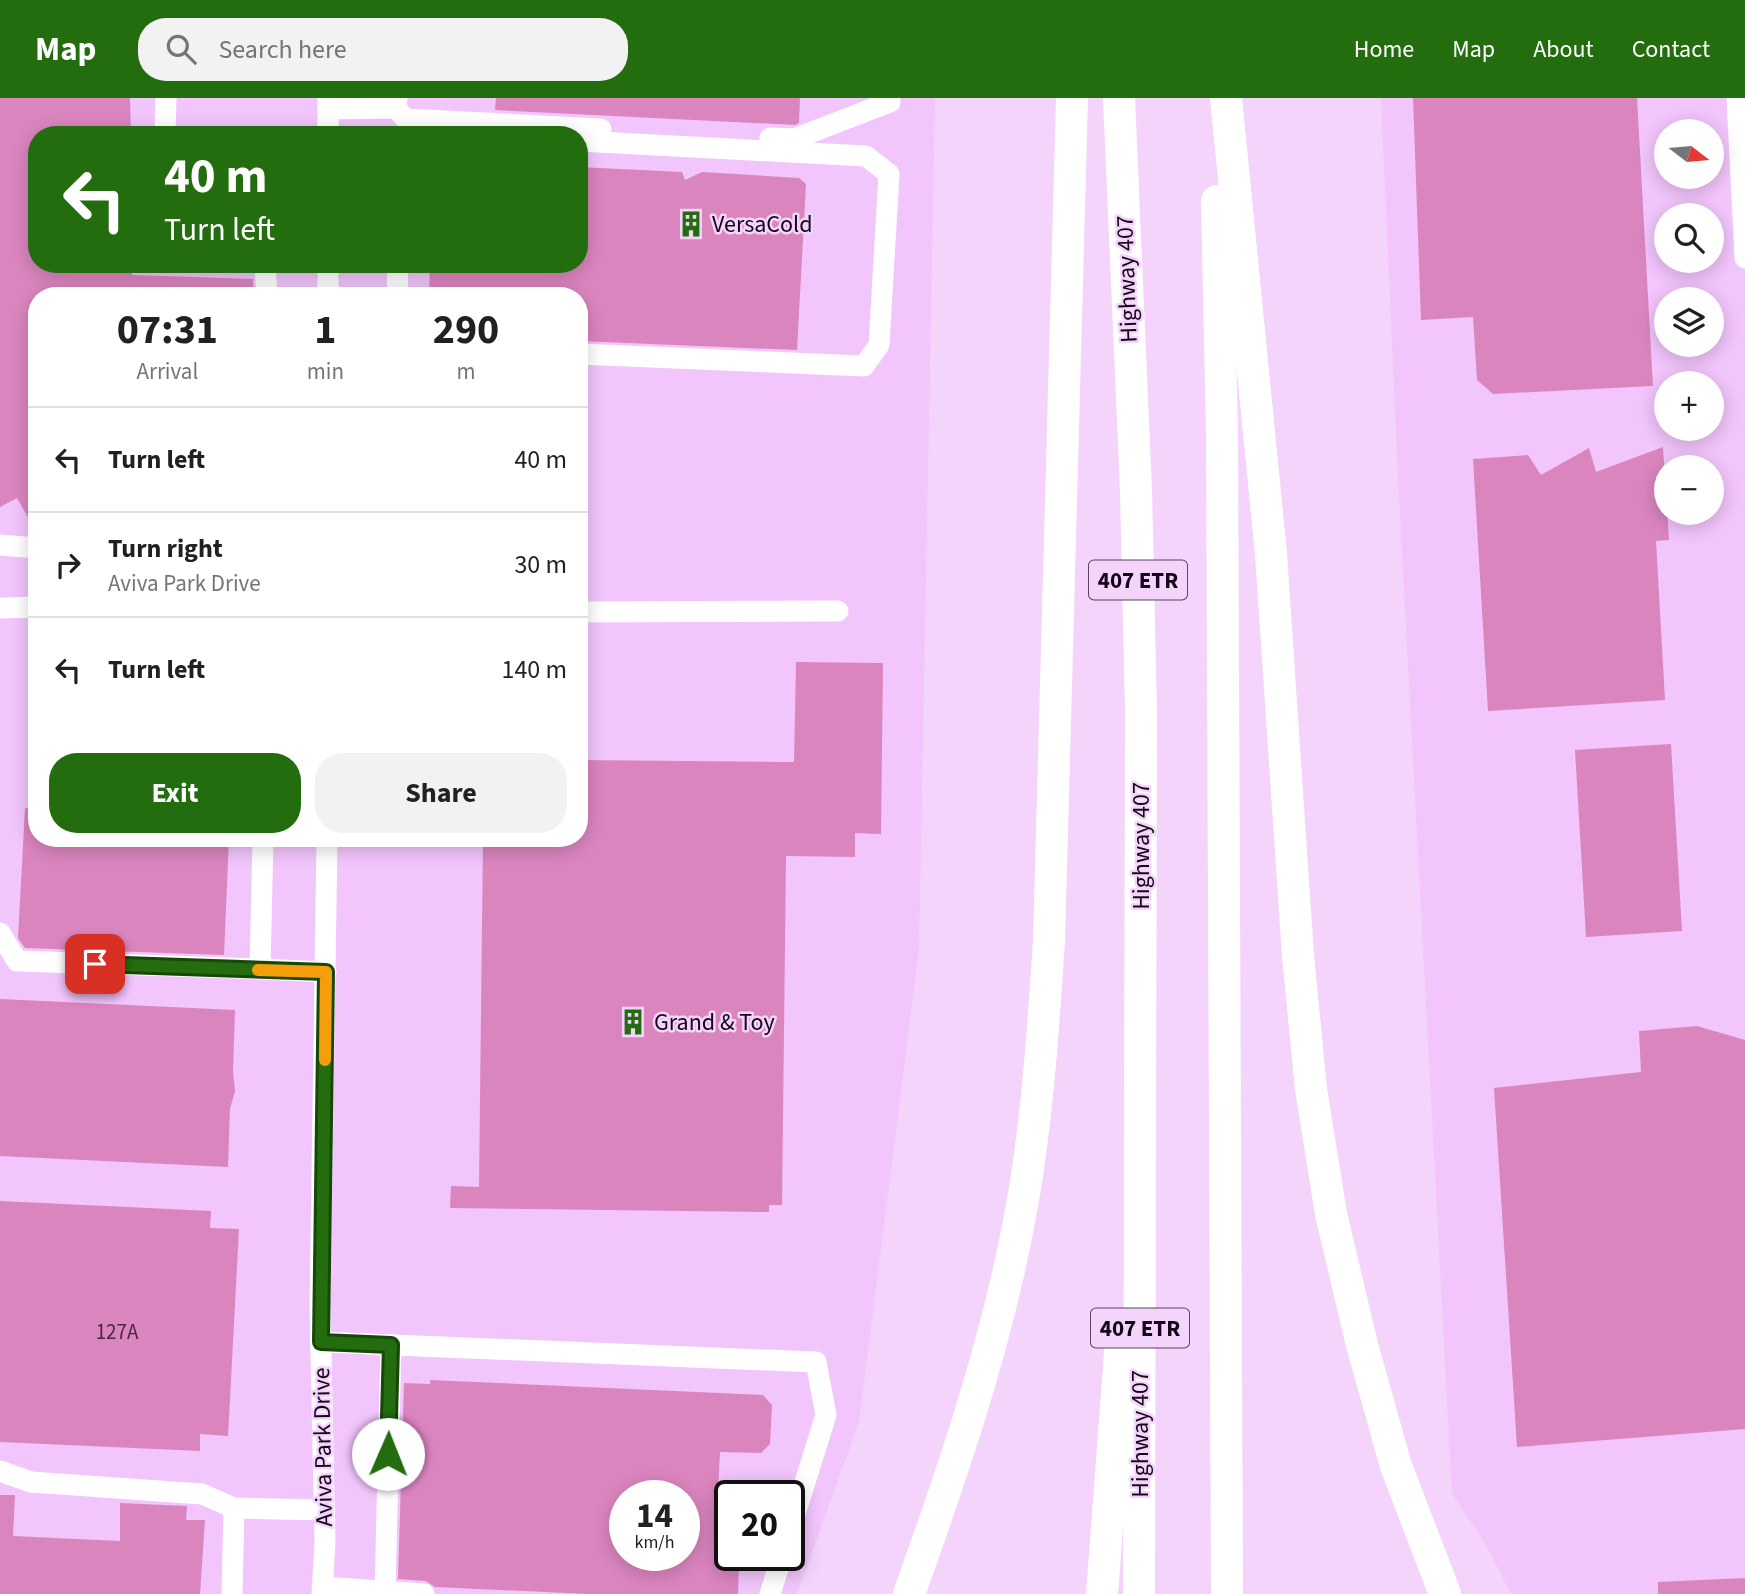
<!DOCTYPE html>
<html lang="en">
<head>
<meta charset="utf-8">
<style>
  body { margin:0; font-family:"Source Sans 3",sans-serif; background:#f2f2f2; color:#202124; height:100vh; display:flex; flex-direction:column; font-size:26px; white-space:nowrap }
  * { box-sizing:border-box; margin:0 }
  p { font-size:23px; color:#757577 }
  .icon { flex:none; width:38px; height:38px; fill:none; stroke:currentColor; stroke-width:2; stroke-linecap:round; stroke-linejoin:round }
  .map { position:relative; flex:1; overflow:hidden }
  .panel { position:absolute; left:28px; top:189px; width:560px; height:560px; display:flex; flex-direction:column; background:#fff; border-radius:28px; box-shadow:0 4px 18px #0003 }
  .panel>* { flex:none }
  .top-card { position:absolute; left:28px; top:28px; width:560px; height:147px; border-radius:28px; box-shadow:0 4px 18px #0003; background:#236d0e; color:#fff; overflow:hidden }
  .needle { width:46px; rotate:106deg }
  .tools { position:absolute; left:1654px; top:21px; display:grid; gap:14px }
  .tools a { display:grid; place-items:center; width:70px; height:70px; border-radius:50%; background:#fff; box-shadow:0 4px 18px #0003; font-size:35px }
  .speed { position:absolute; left:609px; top:1382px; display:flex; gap:14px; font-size:35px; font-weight:700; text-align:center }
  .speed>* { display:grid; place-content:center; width:91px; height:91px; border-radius:50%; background:#fff; box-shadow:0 4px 18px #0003; line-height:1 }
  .speed small { font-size:18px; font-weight:400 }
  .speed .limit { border:4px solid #111; border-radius:10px; background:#fff; color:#111 }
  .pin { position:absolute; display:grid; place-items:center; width:60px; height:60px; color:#fff; margin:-30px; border-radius:14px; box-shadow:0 4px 10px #0006 }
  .me { position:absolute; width:77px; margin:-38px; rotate:1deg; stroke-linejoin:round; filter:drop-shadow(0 0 5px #0008) }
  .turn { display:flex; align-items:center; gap:24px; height:147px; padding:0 21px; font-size:32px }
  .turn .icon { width:91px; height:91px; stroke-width:2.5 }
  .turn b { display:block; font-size:49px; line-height:60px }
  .eta { display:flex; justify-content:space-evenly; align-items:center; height:119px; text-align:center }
  .eta b { font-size:42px; font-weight:700; line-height:49px }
  .cta { display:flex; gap:14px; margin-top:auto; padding:14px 21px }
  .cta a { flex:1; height:80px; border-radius:28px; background:#236d0e; color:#fff; font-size:28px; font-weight:700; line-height:80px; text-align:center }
  .cta a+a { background:#f2f2f2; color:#202124 }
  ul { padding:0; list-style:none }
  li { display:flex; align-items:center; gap:21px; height:105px; padding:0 21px; border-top:2px solid #e0e0e0 }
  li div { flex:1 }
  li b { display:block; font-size:26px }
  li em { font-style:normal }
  header { display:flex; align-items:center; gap:42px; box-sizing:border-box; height:98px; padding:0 35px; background:#236d0e; color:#fff }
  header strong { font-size:33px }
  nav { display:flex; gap:38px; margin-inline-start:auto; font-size:24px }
  .search { width:490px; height:63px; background:#f2f2f2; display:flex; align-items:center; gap:18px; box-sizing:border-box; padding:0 24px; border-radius:28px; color:#757577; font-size:26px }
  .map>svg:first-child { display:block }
</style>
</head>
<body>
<header>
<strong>Map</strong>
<div class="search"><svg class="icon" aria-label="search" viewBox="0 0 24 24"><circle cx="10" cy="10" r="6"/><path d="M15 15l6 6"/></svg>Search here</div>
<nav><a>Home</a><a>Map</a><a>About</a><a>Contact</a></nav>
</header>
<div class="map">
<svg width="1745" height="1496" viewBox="0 0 1745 1496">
  <rect width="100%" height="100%" fill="#f4d4fb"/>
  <g fill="#f2c5fc" fill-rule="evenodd">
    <path d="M0,0h935l-16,850 -60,474 -62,172h-797zM37,37h542v129h-542zM37,198h542v542h-542zM625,1398h59v60h-59zM730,1398h59v60h-59z"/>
    <path d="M1381,0h364v1496h-234l-26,-51 -33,-49 -54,-1018zM1666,33h46v46h-46zM1666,117h46v46h-46zM1666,201h46v46h-46zM1666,285h46v46h-46zM1666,369h46v46h-46z"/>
  </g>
  <g fill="#db85bf" fill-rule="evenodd">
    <path d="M0,0h130l1,37h-94v129h95v11l121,4 1,17h-217v237l-20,-35 -17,9z"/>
    <path d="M496,0h304l-1,25 -4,2 -300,-15z"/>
    <path d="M1413,0h224l16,288 -160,8 -16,-14 -4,-63 -52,3z"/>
    <path d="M579,69l103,5 3,8 17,-8 97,6 7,6 -9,166 -218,-9v-45h-150l1,-32h149z"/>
    <path d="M1663,349l6,93 -13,1 9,159 -177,11 -15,-252 55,-4 13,20 48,-27 7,24z"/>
    <path d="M796,564l87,1 -2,171 -26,-1v24l-69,-1 -4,349h-13v7l-319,-4 1,-22 28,1 4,-349h96v-78l215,2z"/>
    <path d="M1671,646l11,187 -96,6 -11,-187z"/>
    <path d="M25,710h12v30h192l-5,117 -199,-7 -7,-10z"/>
    <path d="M0,901l235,11 -2,61 2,20 -5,18 -2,58 -228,-11z"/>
    <path d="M1697,928l48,14v389l-228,18 -23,-359 147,-16 -2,-41z"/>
    <path d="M0,1103l211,10 -1,17 29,1 -11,207 -28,-2v17l-200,-9z"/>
    <path d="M430,1282l333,15 9,10 -2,39 -9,9 -41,-1 -5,105 24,2 -1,35h-151l-152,-7 -9,-6 -28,-2 6,-196 26,1zM625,1398h59v60h-59z"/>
    <path d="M0,1397h15l-2,41 107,5v-38l67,3 -1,14h19l-5,74h-200z"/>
    <path d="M1745,1480v16h-87v-12z"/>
  </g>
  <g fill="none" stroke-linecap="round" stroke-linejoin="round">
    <g stroke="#fff" stroke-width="21">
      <path d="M328,0v37"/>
      <path d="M397,0l-1,10 10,11 195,10"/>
      <path d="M1737,0l8,160"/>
      <path d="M328,11l68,-1"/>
      <path d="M165,37l1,-37"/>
      <path d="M770,40l24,1 96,-37v-4"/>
      <path d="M579,43l287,15 23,18 -10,171 -15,21 -285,-12"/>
      <path d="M265,166l2,32"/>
      <path d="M328,198v-32"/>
      <path d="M397,198l1,-32"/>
      <path d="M0,447l37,3"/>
      <path d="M0,510l37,-1"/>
      <path d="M579,514l259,-1"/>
      <path d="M263,740l-3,131 66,3"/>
      <path d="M0,835l17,28 243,8"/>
      <path d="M321,1244l495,20 10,53 -37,118"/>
      <path d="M0,1373l31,11 171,12 32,14 91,2"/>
      <path d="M323,1489l101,7"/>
      <path d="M385,1494l6,-247"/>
      <path d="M232,1496l2,-86"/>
      <path d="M322,1496l3,-52 -5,-235 7,-469"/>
      <path d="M770,1496l12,-38"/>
    </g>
    <g stroke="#fff" stroke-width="32">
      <path d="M1119,0l17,393 5,220 -2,883"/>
      <path d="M1226,0l45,456 27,402 13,133 20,125 31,131 34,121 49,128"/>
      <path d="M1217,103l5,233 5,1160"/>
      <path d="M909,1496c50,-139 97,-278 119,-425 11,-76 16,-152 21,-228l23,-843"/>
      <path d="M1102,1496l19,-254"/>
    </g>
  </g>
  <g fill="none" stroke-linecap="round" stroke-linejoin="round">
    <g stroke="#174709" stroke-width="18">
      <path id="route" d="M95,866l231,8 -5,370 70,3 -3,109"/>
    </g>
    <use href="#route" stroke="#236d0e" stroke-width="12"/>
    <path stroke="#f59e0b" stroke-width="12" d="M258,872l68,2 -1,88"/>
  </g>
  <defs>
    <g id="building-bare" transform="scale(2.1)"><path d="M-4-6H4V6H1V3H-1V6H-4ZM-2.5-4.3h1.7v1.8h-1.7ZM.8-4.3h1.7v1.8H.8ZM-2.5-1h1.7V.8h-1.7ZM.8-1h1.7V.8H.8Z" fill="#236d0e" stroke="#f4d4fb" stroke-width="2.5" paint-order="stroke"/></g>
  </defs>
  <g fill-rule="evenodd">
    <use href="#building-bare" x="691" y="126"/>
    <use href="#building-bare" x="633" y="924"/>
  </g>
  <g text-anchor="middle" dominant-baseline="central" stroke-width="5" stroke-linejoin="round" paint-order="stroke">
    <g font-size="21" fill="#462642">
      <text x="117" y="1234">127A</text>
    </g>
    <g fill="#f4d4fb" stroke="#58445c" stroke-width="2">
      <rect x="1089" y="462.5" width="98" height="39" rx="5"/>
      <rect x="1091" y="1210.5" width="98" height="39" rx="5"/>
    </g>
    <g font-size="23" font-weight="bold" fill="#150718">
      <text x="1138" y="482">407 ETR</text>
      <text x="1140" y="1230">407 ETR</text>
    </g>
    <g font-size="24" fill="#150718" stroke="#f4d4fb" text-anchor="start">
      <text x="712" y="126">VersaCold</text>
      <text x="654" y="924">Grand &amp; Toy</text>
    </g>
    <g font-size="24" fill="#150718" stroke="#f4d4fb">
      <text transform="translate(1127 181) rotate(-92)">Highway 407</text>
      <text transform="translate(1141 748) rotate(-90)">Highway 407</text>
      <text transform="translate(1140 1336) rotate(-90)">Highway 407</text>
      <text transform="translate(323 1349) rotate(-91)">Aviva Park Drive</text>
    </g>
  </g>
</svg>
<div class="tools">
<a><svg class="needle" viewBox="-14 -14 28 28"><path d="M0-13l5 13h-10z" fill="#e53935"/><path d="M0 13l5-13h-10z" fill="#757577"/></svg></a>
<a><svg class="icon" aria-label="search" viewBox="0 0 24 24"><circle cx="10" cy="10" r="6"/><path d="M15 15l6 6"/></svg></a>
<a><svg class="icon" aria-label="layers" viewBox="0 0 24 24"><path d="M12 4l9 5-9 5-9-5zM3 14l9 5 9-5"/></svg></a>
<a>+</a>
<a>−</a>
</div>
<div class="speed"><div>14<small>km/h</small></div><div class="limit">20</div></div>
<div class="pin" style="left:95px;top:866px;background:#d93025"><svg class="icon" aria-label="arrive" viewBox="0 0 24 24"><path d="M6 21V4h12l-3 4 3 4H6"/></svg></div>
<svg class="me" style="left:388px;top:1356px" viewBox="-20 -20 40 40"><circle r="19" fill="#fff"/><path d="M0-13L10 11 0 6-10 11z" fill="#236d0e"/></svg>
<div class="top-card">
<div class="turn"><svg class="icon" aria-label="left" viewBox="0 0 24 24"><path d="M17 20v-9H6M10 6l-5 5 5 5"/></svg><div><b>40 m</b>Turn left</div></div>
</div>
<section class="panel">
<div class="eta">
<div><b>07:31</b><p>Arrival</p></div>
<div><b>1</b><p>min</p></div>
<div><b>290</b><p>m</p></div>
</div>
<ul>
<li><svg class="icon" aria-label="left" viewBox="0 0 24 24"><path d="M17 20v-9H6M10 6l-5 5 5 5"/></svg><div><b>Turn left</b></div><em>40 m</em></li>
<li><svg class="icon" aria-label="right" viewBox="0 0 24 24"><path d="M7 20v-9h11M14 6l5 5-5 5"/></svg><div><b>Turn right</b><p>Aviva Park Drive</p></div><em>30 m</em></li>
<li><svg class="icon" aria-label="left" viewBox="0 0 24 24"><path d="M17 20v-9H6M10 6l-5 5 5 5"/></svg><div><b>Turn left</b></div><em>140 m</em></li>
</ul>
<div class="cta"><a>Exit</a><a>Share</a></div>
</section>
</div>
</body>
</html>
